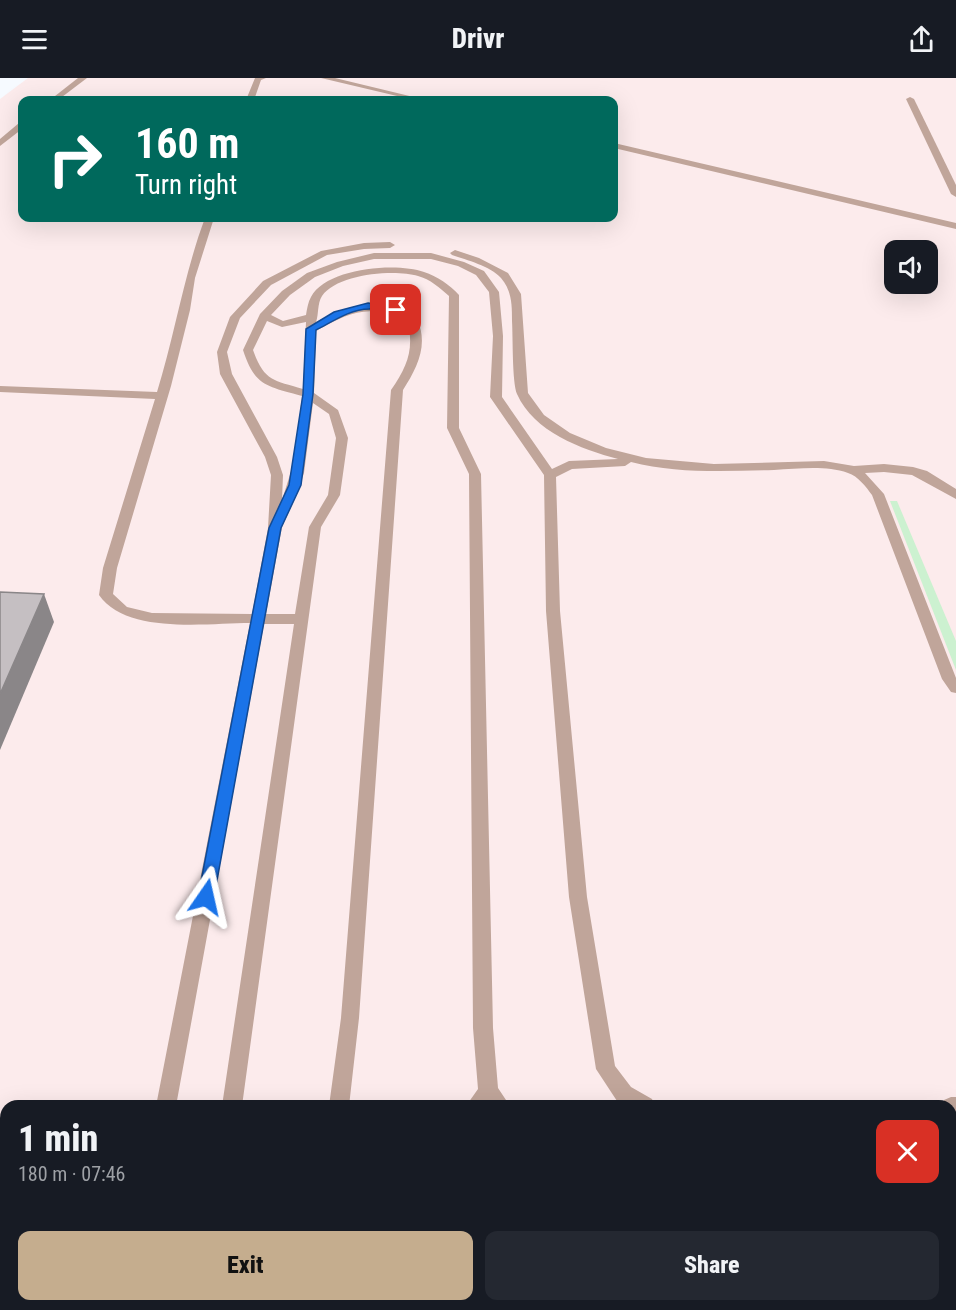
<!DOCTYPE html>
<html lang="en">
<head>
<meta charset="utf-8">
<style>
  body { margin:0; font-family:"Roboto Condensed",sans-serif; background:#242831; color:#f1f3f6; height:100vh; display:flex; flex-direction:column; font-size:22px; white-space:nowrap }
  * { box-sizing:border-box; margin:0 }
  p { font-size:20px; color:#9ea1a6 }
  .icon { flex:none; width:33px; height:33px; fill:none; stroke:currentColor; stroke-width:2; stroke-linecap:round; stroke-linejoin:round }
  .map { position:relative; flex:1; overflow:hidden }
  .details { position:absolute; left:0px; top:1022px; width:957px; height:212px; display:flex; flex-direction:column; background:#171b24; border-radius:18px 18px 0 0; box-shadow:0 6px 24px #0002 }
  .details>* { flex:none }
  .hud { position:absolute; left:18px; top:18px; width:600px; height:126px; border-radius:12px; box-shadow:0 6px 24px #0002; background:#00695c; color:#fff; overflow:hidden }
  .buttons { position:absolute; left:884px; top:162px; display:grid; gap:12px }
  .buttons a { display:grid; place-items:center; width:54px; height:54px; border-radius:12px; background:#171b24; box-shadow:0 6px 24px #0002; font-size:30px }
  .pin { position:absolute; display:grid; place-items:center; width:51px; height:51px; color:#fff; margin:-26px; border-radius:12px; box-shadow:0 3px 9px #0006 }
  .me { position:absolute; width:66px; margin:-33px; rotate:11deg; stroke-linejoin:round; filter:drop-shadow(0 0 4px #0008) }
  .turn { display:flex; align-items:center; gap:21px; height:126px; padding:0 18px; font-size:27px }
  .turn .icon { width:78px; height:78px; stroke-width:2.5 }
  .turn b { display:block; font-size:42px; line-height:51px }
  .round { display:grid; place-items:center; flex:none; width:63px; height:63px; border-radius:12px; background:#242831 }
  .headline { display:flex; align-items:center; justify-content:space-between; height:102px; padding:0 18px }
  h1 { font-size:36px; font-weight:800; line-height:45px }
  .button { display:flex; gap:12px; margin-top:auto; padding:12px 18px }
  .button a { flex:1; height:69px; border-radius:12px; background:#c5ad8e; color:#111; font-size:24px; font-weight:800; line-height:69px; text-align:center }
  .button a+a { background:#242831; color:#f1f3f6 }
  header { display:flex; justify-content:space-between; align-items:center; height:78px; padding:0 18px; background:#171b24; font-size:27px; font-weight:800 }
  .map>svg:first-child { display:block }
</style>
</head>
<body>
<header><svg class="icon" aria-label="menu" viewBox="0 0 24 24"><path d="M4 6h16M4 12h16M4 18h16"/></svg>Drivr<svg class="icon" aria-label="share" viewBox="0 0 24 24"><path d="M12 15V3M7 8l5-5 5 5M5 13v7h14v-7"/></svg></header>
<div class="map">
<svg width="956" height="1232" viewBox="0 0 956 1232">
  <rect width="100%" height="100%" fill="#f6faff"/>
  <path fill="#fcebec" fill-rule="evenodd" d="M28,0h928v1232h-956v-1211zM22,22h592v118h-592zM894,172h33v34h-33zM6,1028h945v199h-945z"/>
  <path fill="#ccf1d0" d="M890,423h7l59,140v29z"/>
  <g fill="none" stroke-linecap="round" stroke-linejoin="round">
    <g fill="#c0a59a" fill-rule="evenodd">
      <path d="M78,0h9l-29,22h-8z"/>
      <path d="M255,0h11l-5,2 -7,20h-8z"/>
      <path d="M321,0h14l91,22h-12z"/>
      <path d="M910,19l4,2 42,86v12l-5,-3 -45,-95z"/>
      <path d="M19,45h3v6l-22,17v-7z"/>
      <path d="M614,65l342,80v6l-342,-81z"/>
      <path d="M205,140h9l-19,60 -5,32 -19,76 -54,182 -4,26 14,13 25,6 100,1 16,-86 3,-53 -6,-18 -45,-83 -3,-22 13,-35 33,-36 58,-30 43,-8 26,-1 5,3 -5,3 -26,1 -37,6 -56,30 -31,33 -13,34 5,22 45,83 6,18 -1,25 12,-38 8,-66c-35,-10 -47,-9 -59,-46l17,-36 22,-23 25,-18 30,-11 37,-9h57l33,9 20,9 15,21 4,44 -1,61 50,72 17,-8 49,-2c-37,-10 -84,-27 -101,-65 -5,-12 -4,-57 -5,-73 0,-16 0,-30 -11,-43 -11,-12 -34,-18 -49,-23l-2,-2 5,-3 24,8 29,15 13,21 7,99 16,22 26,18 36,15 40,10 68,6 110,-3 30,5 30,-2 29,3 14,4 29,18v10l-44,-24 -28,-3 -19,1 19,21 72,184v15l-5,-1 -9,-13 -70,-184c-6,-8 -14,-19 -24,-22 -23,-8 -50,-4 -74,-3 -47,1 -97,4 -143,-8l-6,4 -53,3 -16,8 4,134 27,286 28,169 16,21 21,12 3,7h-30l-8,-5 -21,-32 -27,-172 -23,-286 -2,-136 -54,-78 3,-61 -4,-44 -13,-17 -18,-9 -27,-7h-57l-31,7 -28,11 -25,18 -19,20 12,6 23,-6c1,-6 2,-13 5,-18 15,-29 85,-35 113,-25 13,4 26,13 35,23v133l22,46 12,554 5,60 12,18h-44l12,-17 -5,-61 -4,-554 -22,-46 2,-132c-9,-8 -19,-17 -31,-20 -24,-7 -81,-2 -96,20 -5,8 -3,18 -6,26 38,-20 63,-24 101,-3 12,26 0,49 -14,71l-44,628 -10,88h-20l12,-88 50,-628c16,-23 23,-40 17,-67 -37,-21 -58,-11 -92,8l-2,62 24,17 10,28 -8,57 -19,32 -79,579h-20l72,-482h-30l-88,482h-20l94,-483c-43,0 -123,12 -151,-28l4,-27 52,-169 -155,-7v-6l157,6c18,-58 27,-118 48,-174zM267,243l15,6 24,-5 -3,67c-30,-9 -39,-8 -50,-39zM313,325l16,11 7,24 -8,57 -19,32 -14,87h-29l16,-87 15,-33 7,-21z"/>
      <path d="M951,1019h5v20h-5v-11h-9l2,-6z"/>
      <path d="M114,1227h22l-1,5h-22z"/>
      <rect x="192" y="1227" width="22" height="5"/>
      <path d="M307,1227h39l2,5h-41z"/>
      <path d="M385,1227h49l2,5h-27l-2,-4v4h-22z"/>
    </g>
  </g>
  <path fill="#8a8688" d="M44,516l10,28 -54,128v-56z"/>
  <path fill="#c5bfc2" stroke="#8a8688" stroke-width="1.5" d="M0,514l44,2 -44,100z"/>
  <path fill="#1a73e8" stroke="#114b97" stroke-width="1.5" d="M368,225l28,4 5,3c-9,6 -22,-2 -32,-1 -19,0 -37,13 -53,21l-3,64 -12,91 -20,43 -67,369 -3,5 -5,2 -6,-2 -2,-5 71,-369 20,-43 14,-91 3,-65 28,-17z"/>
</svg>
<div class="buttons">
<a><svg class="icon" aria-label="sound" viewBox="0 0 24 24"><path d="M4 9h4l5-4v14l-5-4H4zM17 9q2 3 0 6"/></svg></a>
</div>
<div class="pin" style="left:396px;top:232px;background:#d93025"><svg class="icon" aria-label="arrive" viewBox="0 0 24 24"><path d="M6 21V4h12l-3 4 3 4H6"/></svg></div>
<svg class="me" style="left:206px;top:819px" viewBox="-20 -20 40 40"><path d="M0-17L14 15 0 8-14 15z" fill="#1a73e8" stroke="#fff" stroke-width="4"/></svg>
<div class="hud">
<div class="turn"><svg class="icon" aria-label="right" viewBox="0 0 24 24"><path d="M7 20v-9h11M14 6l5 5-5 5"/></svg><div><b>160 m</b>Turn right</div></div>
</div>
<section class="details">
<div class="headline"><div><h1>1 min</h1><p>180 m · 07:46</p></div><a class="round" style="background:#d93025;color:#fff"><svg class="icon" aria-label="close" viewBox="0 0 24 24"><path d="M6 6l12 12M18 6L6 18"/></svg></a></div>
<div class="button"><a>Exit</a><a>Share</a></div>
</section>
</div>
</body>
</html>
